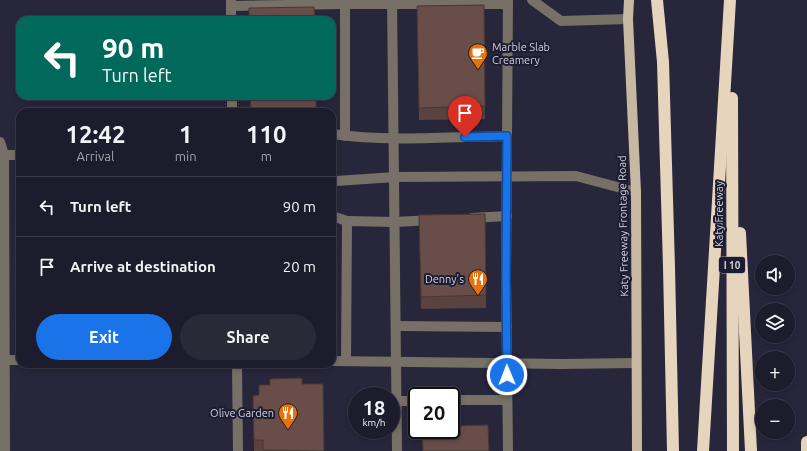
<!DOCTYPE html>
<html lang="en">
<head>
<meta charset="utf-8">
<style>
  body { margin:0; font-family:Ubuntu,sans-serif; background:#2a2938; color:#f1f3f6; height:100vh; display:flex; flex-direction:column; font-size:15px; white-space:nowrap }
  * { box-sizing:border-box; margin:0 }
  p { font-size:13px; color:#a0a1a9 }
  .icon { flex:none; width:22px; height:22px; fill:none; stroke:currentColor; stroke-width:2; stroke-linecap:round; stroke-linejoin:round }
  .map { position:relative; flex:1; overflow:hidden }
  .side { position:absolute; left:16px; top:108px; width:320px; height:260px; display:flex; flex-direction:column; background:#1d1c2c; border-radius:12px; box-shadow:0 2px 6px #0003,0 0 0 1px #3b3a48 }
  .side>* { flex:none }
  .hud { position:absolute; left:16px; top:16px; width:320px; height:84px; border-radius:12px; box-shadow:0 2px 6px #0003,0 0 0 1px #3b3a48; background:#00695c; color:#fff; overflow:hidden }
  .controls { position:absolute; left:755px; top:255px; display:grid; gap:8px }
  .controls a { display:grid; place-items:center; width:40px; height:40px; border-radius:50%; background:#1d1c2c; box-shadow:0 2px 6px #0003,0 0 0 1px #3b3a48; font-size:20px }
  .speed { position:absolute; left:348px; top:387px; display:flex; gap:8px; font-size:20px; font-weight:700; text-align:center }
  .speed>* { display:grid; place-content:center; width:52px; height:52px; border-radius:50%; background:#1d1c2c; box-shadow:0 2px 6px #0003,0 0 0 1px #3b3a48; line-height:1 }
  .speed small { font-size:10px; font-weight:400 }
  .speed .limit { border:2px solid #111; border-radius:6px; background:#fff; color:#111 }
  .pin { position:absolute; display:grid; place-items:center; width:34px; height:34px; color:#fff; margin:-41px -17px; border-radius:50% 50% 50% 0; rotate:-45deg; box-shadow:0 0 4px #0007 }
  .pin .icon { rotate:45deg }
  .me { position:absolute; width:44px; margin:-22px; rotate:359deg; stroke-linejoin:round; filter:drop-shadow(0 0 3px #0008) }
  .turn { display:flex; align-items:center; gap:14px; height:84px; padding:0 20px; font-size:18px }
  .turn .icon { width:52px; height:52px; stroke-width:2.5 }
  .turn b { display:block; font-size:28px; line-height:34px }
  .eta { display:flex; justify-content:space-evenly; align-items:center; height:68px; text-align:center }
  .eta b { font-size:24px; font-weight:600; line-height:28px }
  .button { display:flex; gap:8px; margin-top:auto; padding:8px 20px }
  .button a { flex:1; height:46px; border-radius:24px; background:#1a73e8; color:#fff; font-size:16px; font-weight:600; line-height:46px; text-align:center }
  .button a+a { background:#2a2938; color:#f1f3f6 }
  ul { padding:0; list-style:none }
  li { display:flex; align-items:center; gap:12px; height:60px; padding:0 20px; border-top:1px solid #3b3a48 }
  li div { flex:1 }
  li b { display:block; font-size:15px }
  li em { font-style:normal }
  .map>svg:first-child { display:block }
</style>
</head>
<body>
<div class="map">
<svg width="807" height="451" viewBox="0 0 807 451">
  <rect width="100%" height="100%" fill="#27263b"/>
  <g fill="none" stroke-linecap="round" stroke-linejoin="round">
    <g stroke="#777066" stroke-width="10">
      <path d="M231,0v20"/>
      <path d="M392,0l5,451"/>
      <path d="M508,0l-2,277 2,174"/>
      <path d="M532,0l29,21 67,-2"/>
      <path d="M231,6l114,-2h163"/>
      <path d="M232,96v16"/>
      <path d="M332,134c55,8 119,3 175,2"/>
      <path d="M345,136v-132"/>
      <path d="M0,142l4,13 1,296"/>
      <path d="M4,155h16"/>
      <path d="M332,179l4,2 59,-4 181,-1 60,16"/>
      <path d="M332,216l15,5"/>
      <path d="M472,218l35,-2"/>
      <path d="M396,326l111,1"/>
      <path d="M4,360h16"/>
      <path d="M332,361l229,3 75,-1"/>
      <path d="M346,361l1,-140 48,1 37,-2"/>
      <path d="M237,364l1,87"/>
      <path d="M451,400h56"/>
      <path d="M397,401h20"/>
    </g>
    <path stroke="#c7b8a3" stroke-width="10" d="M629,0l-1,19 8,173 1,259"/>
    <g stroke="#e6d4bc" stroke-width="12">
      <path d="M657,0l6,62 6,205 4,184"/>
      <path d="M732,98l1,353"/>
      <path d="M740,233l11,218"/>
      <path d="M703,451l27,-451"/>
      <path d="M807,451v-9"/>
    </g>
  </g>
  <g fill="#5a423f">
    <path d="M484,5l1,114 -66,1 -2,-114z"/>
    <rect x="250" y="96" width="66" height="16"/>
    <path d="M485,214l1,94 -65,1 -2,-94z"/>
    <path d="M302,384l22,67h-70l-1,-55 6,-1z"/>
  </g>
  <g fill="#694d49" stroke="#4a3633">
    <path d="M484,5l1,101 -66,2 -2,-102z"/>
    <path d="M314,7l1,13h-66v-12z"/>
    <path d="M250,96h66v12l-65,1z"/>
    <path d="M485,214l1,81 -65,2 -2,-82z"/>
    <path d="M302,378v6h21l1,66 -1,1 -60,-1v-10h-9l-1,-44 6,-1v-10h11v-6z"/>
    <path d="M488,425l1,26h-66l-1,-21h29v-4z"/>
  </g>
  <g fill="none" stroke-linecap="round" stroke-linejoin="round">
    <g stroke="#114b97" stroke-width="10">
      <path id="route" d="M465,137l42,-1 -1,141 1,98"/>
    </g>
    <use href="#route" stroke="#1a73e8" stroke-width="7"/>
  </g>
  <defs>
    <g id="cafe-pin" transform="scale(1)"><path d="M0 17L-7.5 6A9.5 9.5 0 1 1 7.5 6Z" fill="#e8710a" stroke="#1d1c31"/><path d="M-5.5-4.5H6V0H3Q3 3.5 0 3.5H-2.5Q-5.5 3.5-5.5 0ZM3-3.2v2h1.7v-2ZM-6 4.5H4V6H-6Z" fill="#fff"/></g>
    <g id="restaurant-pin" transform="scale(1)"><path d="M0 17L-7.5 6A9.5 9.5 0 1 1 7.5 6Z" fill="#e8710a" stroke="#1d1c31"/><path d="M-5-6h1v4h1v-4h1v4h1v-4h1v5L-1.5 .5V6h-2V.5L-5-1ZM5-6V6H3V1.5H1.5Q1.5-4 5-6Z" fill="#fff"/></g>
  </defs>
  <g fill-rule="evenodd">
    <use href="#cafe-pin" x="478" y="53"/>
    <use href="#restaurant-pin" x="478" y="279"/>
    <use href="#restaurant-pin" x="288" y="413"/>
  </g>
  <g text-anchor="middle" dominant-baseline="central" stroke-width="4" stroke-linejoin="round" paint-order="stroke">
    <rect fill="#1d1c31" stroke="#9b9bab" stroke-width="1" x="719" y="257" width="26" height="16" rx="3"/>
    <g font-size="10" font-weight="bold" fill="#d1d1df">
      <text x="732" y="265">I 10</text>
    </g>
    <g font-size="11" fill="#d1d1df" stroke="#1d1c31" text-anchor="end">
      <text x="492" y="47" text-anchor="start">Marble Slab<tspan x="492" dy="13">Creamery</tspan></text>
      <text x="464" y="279">Denny's</text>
      <text x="274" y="413">Olive Garden</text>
    </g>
    <g font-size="11" fill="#d1d1df" stroke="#1d1c31">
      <text transform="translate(719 214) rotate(-90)">Katy Freeway</text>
      <text transform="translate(623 226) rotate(-91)">Katy Freeway Frontage Road</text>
    </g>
  </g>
</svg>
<div class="controls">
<a><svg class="icon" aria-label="sound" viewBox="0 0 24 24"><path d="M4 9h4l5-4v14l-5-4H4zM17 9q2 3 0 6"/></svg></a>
<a><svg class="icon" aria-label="layers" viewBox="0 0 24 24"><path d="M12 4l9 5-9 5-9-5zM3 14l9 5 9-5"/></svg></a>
<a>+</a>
<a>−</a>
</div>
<div class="speed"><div>18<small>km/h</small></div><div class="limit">20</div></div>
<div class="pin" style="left:465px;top:137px;background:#d93025"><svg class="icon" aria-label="arrive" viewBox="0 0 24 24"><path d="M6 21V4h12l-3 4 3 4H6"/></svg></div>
<svg class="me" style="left:507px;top:375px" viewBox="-20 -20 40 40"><circle r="17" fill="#1a73e8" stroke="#fff" stroke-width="3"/><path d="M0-11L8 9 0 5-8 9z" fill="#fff"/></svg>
<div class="hud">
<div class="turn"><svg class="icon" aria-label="left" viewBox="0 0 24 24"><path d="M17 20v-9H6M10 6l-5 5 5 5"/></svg><div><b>90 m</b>Turn left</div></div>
</div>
<section class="side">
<div class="eta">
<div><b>12:42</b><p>Arrival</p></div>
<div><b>1</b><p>min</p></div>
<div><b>110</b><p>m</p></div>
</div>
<ul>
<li><svg class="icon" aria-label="left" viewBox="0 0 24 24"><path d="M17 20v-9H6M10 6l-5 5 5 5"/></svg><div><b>Turn left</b></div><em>90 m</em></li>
<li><svg class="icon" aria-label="arrive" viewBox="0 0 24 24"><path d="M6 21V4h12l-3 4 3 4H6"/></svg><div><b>Arrive at destination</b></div><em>20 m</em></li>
</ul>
<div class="button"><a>Exit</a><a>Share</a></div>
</section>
</div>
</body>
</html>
